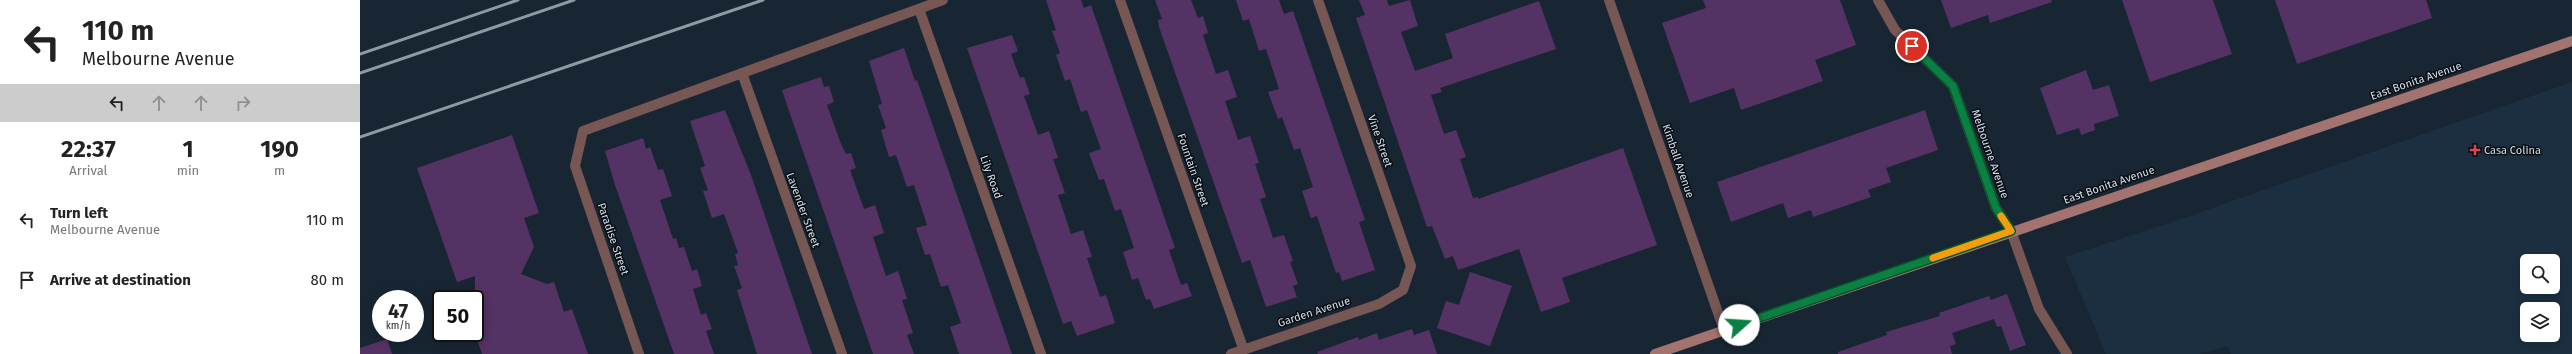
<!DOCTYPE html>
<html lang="en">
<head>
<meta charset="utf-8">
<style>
  body { margin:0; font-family:"Fira Sans",sans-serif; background:#f6f6f6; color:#222; height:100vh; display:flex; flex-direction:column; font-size:15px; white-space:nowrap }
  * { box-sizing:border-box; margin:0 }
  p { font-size:13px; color:#767676 }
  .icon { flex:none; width:22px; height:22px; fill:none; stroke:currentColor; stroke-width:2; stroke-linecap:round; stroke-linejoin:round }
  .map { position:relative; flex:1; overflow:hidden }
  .panel { display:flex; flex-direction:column; background:#fff; width:360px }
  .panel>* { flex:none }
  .top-card { background:#fff; color:#222; overflow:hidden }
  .controls { position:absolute; left:2160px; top:254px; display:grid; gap:8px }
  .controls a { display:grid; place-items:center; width:40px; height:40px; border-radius:6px; background:#fff; box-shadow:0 2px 10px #0003; font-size:20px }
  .speed { position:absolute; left:12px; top:290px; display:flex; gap:8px; font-size:20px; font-weight:700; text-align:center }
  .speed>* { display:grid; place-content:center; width:52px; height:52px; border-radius:50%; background:#fff; box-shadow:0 2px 10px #0003; line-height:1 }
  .speed small { font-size:10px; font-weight:400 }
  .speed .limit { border:2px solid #111; border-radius:6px; background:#fff; color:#111 }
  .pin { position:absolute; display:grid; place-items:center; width:34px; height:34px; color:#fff; margin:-17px; border:2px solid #fff; border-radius:50%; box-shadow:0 1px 4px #0007 }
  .me { position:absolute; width:44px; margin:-22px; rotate:71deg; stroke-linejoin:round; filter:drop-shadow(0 0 3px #0008) }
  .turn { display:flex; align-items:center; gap:14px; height:84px; padding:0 16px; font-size:18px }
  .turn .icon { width:52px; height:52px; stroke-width:2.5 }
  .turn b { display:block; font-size:28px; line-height:34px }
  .lanes { display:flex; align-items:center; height:38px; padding:0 16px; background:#0003; justify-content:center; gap:20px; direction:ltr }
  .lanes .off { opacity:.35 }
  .eta { display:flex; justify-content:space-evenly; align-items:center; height:68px; text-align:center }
  .eta b { font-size:24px; font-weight:700; line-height:28px }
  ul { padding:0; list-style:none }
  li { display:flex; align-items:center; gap:12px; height:60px; padding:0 16px }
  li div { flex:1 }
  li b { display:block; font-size:15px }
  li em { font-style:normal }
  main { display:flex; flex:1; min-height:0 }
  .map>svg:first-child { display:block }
</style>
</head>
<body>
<main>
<section class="panel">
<div class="top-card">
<div class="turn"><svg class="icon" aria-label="left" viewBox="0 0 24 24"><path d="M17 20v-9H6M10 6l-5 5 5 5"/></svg><div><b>110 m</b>Melbourne Avenue</div></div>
<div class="lanes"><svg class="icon" aria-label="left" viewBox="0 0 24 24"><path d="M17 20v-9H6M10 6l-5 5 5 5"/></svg><svg class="icon off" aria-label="ahead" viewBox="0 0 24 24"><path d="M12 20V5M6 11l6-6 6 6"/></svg><svg class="icon off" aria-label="ahead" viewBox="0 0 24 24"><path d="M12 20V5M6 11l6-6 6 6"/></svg><svg class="icon off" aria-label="right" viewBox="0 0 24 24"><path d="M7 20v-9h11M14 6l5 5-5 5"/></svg></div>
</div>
<div class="eta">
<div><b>22:37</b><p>Arrival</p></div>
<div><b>1</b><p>min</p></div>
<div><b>190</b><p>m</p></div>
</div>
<ul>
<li><svg class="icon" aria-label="left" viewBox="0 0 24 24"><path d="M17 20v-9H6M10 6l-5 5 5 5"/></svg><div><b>Turn left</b><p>Melbourne Avenue</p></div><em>110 m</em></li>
<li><svg class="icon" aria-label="arrive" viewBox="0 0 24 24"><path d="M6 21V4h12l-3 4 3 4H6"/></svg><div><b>Arrive at destination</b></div><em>80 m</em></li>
</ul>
</section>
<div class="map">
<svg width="2212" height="354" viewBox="0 0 2212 354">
  <rect width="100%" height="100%" fill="#182633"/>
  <path fill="#1c2f41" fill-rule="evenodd" d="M2212,82v272h-341l-3,-8 -29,8h-93l-41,-97 119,-39zM2167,261h26v26h-26zM2167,309h26v26h-26z"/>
  <g fill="#543264">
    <path d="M686,0h35l3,8 7,-3 84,243 -6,2 12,35 6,-2 5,13 -38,13 -4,-10 -4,1 -8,-22 -6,2 -9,-28 11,-4 -13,-39 -6,2 -11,-32 -5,1 -10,-27 12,-4 -14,-39 -6,2 -11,-33 -5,2 -9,-26 4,-2 -8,-22 4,-1z"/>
    <path d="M795,0h36l7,18 5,-2 5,17 -5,2 13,39 12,-4 9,27 -12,4 13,39 12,-4 9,27 -4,1 11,33 -6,2 13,39 11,-3 9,26 -3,1 8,22 -5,2 4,11 -31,10 -16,-47 -8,3 -83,-236 -1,-7 4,-1z"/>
    <path d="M876,0h43l5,14 9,-3 72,209 -6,2 16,48 -33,11 -3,-9 -3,1 -19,-57 -6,2 -9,-27 11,-4 -13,-39 -6,2 -12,-33 -4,2 -10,-27 11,-3 -13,-40 -7,2 -10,-32 -6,2z"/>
    <path d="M999,0h28l2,6 21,-6 8,26 -17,6 14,39 38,-13 -8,-24 94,-33 17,48 -116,39 2,4 -11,3 13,39 12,-4 10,27 -6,2 13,39 5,-1v2l145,-51 34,97 -95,33 8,24 -29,10 -22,-63 -61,21 -5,-14 -8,3 -13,-33 -5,1 -71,-209 9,-3z"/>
    <path d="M1343,0h137l16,45 -41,15 8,21 -53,19 -29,10 -7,-22 -44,15 -28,-80 44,-15z"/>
    <path d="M1581,0h110l1,2 -62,21 -2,-8 -37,13z"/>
    <path d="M1762,0h91l19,54 -82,28z"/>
    <path d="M1915,0h151l6,18 -135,46z"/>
    <path d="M652,35l6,16 -7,3 9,24 4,-1 6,17 -6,2 14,39 11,-4 9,27 -5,1 12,34 -7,2 13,39 12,-4 9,27 -5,1 13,39 6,-2 9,28 -38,13 -6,-15 -8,3 -96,-276z"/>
    <path d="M544,48l11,33 2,-1 95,274h-53l-9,-27 11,-4 -13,-38 -7,2 -11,-33 -5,1 -9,-27 11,-3 -13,-40 -7,2 -11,-32 -7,2 -8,-27 5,-2 -8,-23 4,-1 -13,-43z"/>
    <path d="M1726,70l7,20 16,-5 10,31 -25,8 1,6 -14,5 -2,-7 -22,7 -17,-47z"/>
    <path d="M461,77l3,10 5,-1 5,16 -7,3 14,39 5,10 5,-1 5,15 -6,2 14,39 11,-4 9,28 -11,4 13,39 12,-5 9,28 -5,1 11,33 -6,2 7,19h-41l-84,-243 -7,-21z"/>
    <path d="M365,110l26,65 61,179h-55l-20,-64 5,-2 -8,-22 4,-1 -3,-11 3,-1 -14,-39 -12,4 -9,-27 5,-1 -8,-22 5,-2 -15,-45z"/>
    <path d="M1565,110l13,40 -52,18 5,14 -23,8 3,7 -58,20 -2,-7 -23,8 -5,-15 -52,19 -14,-40z"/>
    <path d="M152,135l27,78 -15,5 10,29 -13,27 26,10 7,-2 10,30 8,-3 16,45h-106l-7,-20v-58l-18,6 -40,-114z"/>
    <path d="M283,138l3,11 4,-2 8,23 5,-1 9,27 -12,4 13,39 3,-1 3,10 5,-1 8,24 5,-2 5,17 -9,3 8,26 5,-2 6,16 -6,2 8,23h-40l-59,-169 -10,-34z"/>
    <path d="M1110,272l42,14 -22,60 -53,-18 9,-27 13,4z"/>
    <path d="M1647,294l19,51 -16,6 -9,-25 -4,1 -3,-8 -42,14 4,11 -6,2 2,8h-114v-2l49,-17 -1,-3 54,-16 -1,-3 50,-17 2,4z"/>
    <path d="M1052,329l2,6 15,-5 8,24h-119l-1,-2 41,-15 1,3 18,-7 2,7z"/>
    <path d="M27,339l5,15h-32v-6z"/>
  </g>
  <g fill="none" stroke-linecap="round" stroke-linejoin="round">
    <g stroke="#765754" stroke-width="10">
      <path d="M760,0l123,348"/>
      <path d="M1249,0l115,330"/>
      <path d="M1518,0l17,30 58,56 43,122 15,23 28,78 28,45"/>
      <path d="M559,9l122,345"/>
      <path d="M382,73l100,281"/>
      <path d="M279,354l-64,-188 8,-35 360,-131"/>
      <path d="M871,354l148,-50 24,-14 8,-24 -93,-266"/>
    </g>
    <path stroke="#a3736f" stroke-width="10" d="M1295,354l917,-313"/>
    <g stroke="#8f9aa4" stroke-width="3">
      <path d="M0,54l158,-54"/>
      <path d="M0,73l214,-73"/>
      <path d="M0,137l403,-137"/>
    </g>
  </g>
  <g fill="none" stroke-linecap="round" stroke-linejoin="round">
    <g stroke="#07532c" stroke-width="10">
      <path id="route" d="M1379,325l272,-94 -15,-23 -43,-122 -41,-40"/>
    </g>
    <use href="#route" stroke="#0b8043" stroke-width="7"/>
    <path stroke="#f59e0b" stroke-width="7" d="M1573,258l78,-27 -10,-15"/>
  </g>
  <path fill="#e0444e" stroke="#080e14" stroke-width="1.5" d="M2113 144h4v4h4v4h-4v4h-4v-4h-4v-4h4z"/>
  <g text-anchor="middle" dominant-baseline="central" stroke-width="3" stroke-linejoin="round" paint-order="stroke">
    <g font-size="11" fill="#d6dfe8" stroke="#080e14">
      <text transform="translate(2056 81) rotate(-19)">East Bonita Avenue</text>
      <text transform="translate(1020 141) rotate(71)">Vine Street</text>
      <text transform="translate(1630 154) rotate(71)">Melbourne Avenue</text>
      <text transform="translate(1318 161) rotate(71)">Kimball Avenue</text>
      <text transform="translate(833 170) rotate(71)">Fountain Street</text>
      <text transform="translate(631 177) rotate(70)">Lily Road</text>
      <text transform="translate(1749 185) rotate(-19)">East Bonita Avenue</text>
      <text transform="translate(443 210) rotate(70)">Lavender Street</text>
      <text transform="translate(253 239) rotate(71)">Paradise Street</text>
      <text transform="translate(954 312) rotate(-18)">Garden Avenue</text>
    </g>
    <g font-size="11" fill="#d6dfe8" stroke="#080e14" text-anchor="start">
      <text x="2124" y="150">Casa Colina</text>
    </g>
  </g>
</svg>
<div class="controls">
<a><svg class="icon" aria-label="search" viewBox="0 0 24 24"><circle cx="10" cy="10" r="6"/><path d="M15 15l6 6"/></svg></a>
<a><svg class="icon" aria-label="layers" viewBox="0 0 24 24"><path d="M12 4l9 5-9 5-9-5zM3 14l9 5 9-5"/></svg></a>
</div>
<div class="speed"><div>47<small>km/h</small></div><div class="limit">50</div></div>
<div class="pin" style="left:1552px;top:46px;background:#d93025"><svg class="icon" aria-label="arrive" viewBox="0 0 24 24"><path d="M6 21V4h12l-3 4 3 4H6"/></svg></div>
<svg class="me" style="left:1379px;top:325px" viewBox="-20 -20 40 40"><circle r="19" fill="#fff"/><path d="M0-13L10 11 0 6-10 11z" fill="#0b8043"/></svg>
</div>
</main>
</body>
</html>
